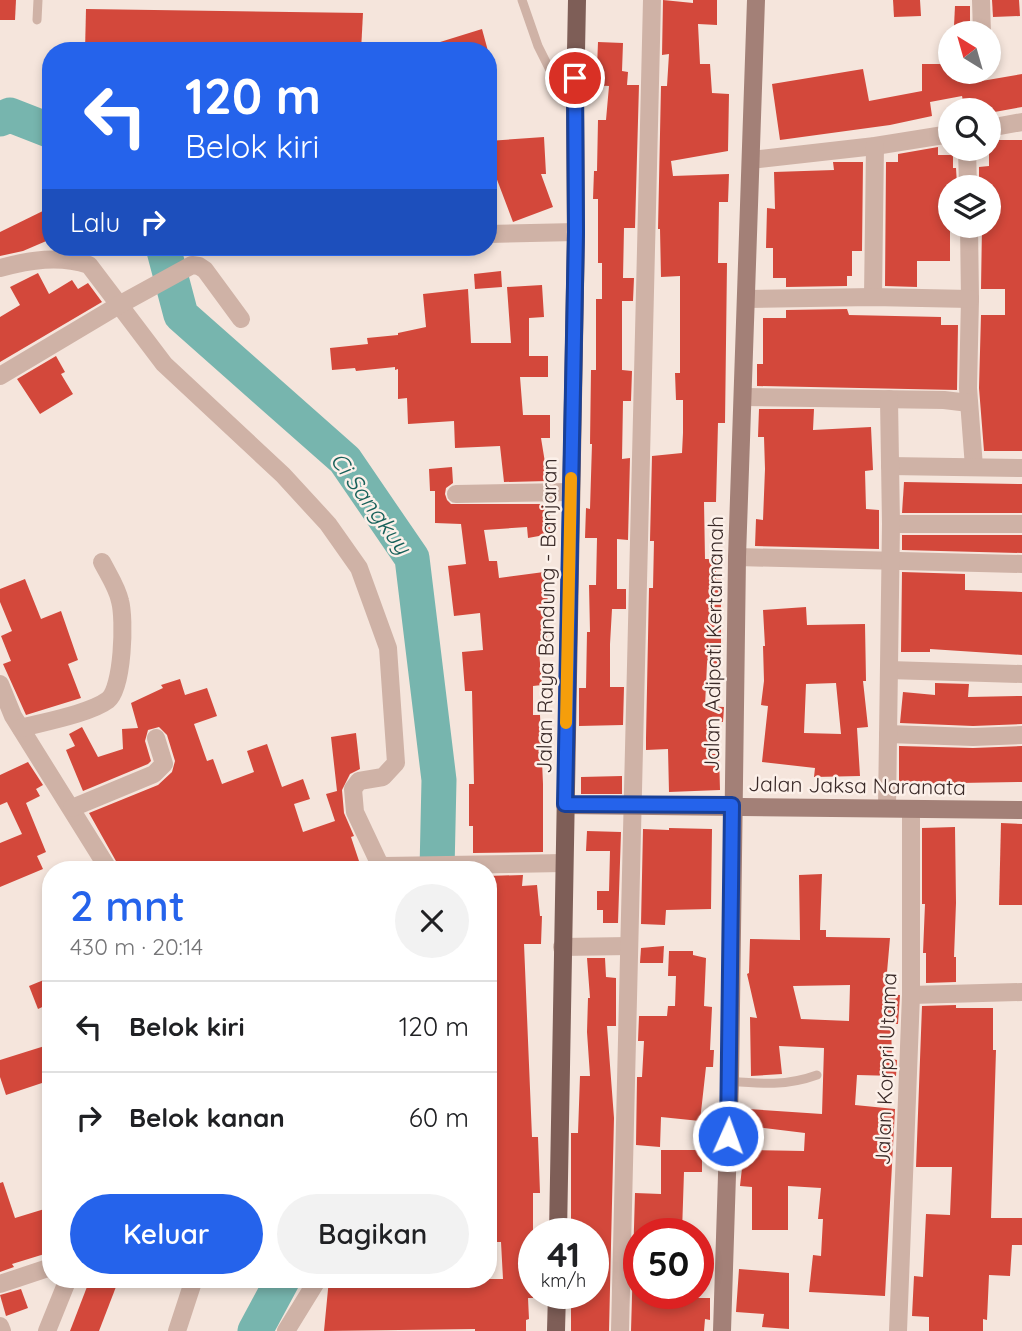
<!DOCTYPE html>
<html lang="id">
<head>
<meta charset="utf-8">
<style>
  body { margin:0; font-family:Quicksand,sans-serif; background:#f2f2f2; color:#202124; height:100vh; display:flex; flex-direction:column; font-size:26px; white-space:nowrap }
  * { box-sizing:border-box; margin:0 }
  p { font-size:23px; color:#757577 }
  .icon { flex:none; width:38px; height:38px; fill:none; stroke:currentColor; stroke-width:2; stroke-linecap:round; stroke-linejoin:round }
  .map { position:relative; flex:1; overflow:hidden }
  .panel { position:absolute; left:42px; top:861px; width:455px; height:427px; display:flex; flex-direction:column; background:#fff; border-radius:28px; box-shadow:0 4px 10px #0003 }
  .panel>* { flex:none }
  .hud { position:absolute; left:42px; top:42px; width:455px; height:214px; border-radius:28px; box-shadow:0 4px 10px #0003; background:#2563eb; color:#fff; overflow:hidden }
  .needle { width:46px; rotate:323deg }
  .fabs { position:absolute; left:938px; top:21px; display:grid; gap:14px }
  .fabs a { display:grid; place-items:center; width:63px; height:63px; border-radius:50%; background:#fff; box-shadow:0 4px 10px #0003; font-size:35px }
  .speed { position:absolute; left:518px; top:1218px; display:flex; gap:14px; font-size:35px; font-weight:700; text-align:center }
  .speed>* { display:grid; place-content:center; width:91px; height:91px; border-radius:50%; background:#fff; box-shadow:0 4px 10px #0003; line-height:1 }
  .speed small { font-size:18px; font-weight:400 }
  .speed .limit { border:10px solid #d22; background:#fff; color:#111 }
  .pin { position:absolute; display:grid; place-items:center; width:60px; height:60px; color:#fff; margin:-30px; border:4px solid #fff; border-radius:50%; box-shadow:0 2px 7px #0007 }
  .me { position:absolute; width:77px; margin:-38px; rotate:2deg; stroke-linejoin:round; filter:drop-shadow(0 0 5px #0008) }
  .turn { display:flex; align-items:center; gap:24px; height:147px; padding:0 28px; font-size:32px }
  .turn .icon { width:91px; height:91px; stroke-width:2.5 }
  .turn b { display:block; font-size:49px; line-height:60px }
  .then { display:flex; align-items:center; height:66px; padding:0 28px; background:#0003; gap:14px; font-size:26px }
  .round { display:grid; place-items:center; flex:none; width:74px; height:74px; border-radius:37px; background:#f2f2f2 }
  .headline { display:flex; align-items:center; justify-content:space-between; height:119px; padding:0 28px }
  h1 { font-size:42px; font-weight:600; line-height:52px; color:#2563eb }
  .action { display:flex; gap:14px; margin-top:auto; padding:14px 28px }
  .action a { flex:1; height:80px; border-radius:42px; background:#2563eb; color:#fff; font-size:28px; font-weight:600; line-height:80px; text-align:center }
  .action a+a { background:#f2f2f2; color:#202124 }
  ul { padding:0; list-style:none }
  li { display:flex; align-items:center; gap:21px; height:91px; padding:0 28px; border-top:2px solid #e0e0e0 }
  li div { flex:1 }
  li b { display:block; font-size:26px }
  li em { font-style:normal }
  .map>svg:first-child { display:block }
</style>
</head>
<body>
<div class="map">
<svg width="1022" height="1331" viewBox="0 0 1022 1331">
  <rect width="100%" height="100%" fill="#f5e5dc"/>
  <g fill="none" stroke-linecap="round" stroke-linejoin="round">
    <g stroke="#77b5ae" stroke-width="35">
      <path d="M0,119l10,-4 41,16"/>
      <path d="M163,247l18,68 164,145 67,98 27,222 -2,90"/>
      <path d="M255,1331l28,-52"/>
    </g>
  </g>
  <g fill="#d3483b" fill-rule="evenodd">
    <path d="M0,0h16l-1,20h-15z"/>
    <path d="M663,0l30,3v-3h24v25l-19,-1 2,40h10l2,29 17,1 -1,57 -57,10 2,15 56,-2 -1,28h-9l-1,61h9l-2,160h-7l-2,79h-12l1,57h11v20h5v85l-14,-1 -2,43 19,1 -1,15 -14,-1 1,33h9l1,36 -51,2 -1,-43 -22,1v-12l3,-150h4l1,-47h-4l2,-85 30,-3 1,-20v-33h-7l-1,-27h5v-97l-19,1 -1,-48h-2l3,-143h6l2,-32 -7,1z"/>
    <path d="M893,0h27l1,16 -27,1z"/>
    <path d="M992,0h27l1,16 -27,1z"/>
    <path d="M955,6h15v20h-16z"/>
    <path d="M86,9l277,4 -2,38h-276z"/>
    <path d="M482,29l6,22h-63l-1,-4z"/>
    <path d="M598,42l25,1 -1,28 6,1 -1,13h12l-4,143h-11l-1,50h11l-1,23h-11v69l10,1 -1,30h-8l-1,58 8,-1 -2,82 -11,-1v50h9v20h-14l-2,35v43h14l-1,38 -44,1v-38h7l1,-56h3l-1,-47h7l1,-47h-12l1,-30 4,1 2,-65h-2l1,-74h5v-71h6v-36h-4v-64h-5l1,-28h3l1,-51h8l3,-34 -17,-1 2,-17h3z"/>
    <path d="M922,64h28v8h20v11l52,-9v33l-33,6v-3h-24l-3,-14 -32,6 2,14 -42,9 -110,15 -8,-56 91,-15 6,32 53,-10z"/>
    <path d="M544,137l2,37h-5l12,33 -40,15 -17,-45 -8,1v-37z"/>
    <path d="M989,140h33v311h-38l-5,-63 2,-73h24v-26h-24l1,-63h7v-42h-10v-17l10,-1z"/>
    <path d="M938,147v8h15v13h3l1,17h-7v76h-33v26l-32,-1 1,-124h12v-8z"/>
    <path d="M833,162h30l-1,89h-10v25h-5v10l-61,1v-9h-13v-30h-7l1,-40 8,1 -1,-37 60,-2z"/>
    <path d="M51,207v32l-28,12 -23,5v-24z"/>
    <path d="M501,271l1,16 -27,2 -1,-15z"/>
    <path d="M38,273l11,21 23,-14 6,9 10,-6 14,19 -102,60v-45l20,-12 -10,-18z"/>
    <path d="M542,285l2,32 -15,1v38h19v21h-28l3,38h27v23h-9l7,43 -44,1 -4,-36 -45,2 -1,-27 -46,3 -1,-26 -9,1v-30l-3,1v-3l-39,4 -1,-3 -23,2 -2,-22 38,-4 -1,-6 31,-3v-2l28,-6 -3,-33 45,-5 3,54h40l-4,-56z"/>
    <path d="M847,309l2,6 92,2v8h17l-1,65 -200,-4v-22h6v-46h23v-8z"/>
    <path d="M56,356l9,16 -4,2 12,20 -33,20 -23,-35z"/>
    <path d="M759,409h55l-1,21 58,-3 2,43 -8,1 1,38 13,1v39l-124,-3 1,-27 7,1 2,-51 -1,-32h-6z"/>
    <path d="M452,467l1,16 -7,5 -1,6 2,6 4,4h98l1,30 -22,4 -1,-11 -43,3 5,31h8l2,17 45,-6 5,37 -5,1 3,30 -9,1 4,44 -9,1v29h7l3,69v68l-70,1v-27h-4v-42h5l-2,-93h-7l-3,-39 21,-2 -3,-37 -26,3 -6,-50 18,-2 -5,-40 -26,-1v-32h-5l-1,-22z"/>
    <path d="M904,482l118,2v29h-120z"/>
    <path d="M902,535h120v18l-120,-3z"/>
    <path d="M902,572l63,2v16l57,2v63l-92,-6v3h-29z"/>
    <path d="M25,579l16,40 20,-8 17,49 -10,4 13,34 -55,17 -23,-51 8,-3 -10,-25 11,-5 -12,-29v-13z"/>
    <path d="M806,607l1,18 58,-1 1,57h-3l5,46 -11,1 3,48 -46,1 1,-9 -53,-6 6,-56 -7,-1 3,-24 -1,-35h2l-2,-36zM836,683l5,51 -37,-1 2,-49z"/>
    <path d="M180,679l5,16 22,-7 10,28 -23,8 13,37 6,-2 9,25 32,-12 -7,-21 20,-7 15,43 21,-8 7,20 -16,5 9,28 32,-11 -9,-27 11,-3 -6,-54 25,-4 4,36 -10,5 -8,16 2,23 10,23 -3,1 11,33h-241l-32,-57 69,-28 14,-13 3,-11 -8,-26 -8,-8 -11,3 -3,11 6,20 -3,3 -65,27 -17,-41 9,-4 -6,-12 13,-7 16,30 25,-8 -1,-20 16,-1 -7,-25 32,-15 -2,-3z"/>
    <path d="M935,683l34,1 -1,13 54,-1v28l-49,2 -73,-3 3,-31 32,3z"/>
    <path d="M899,746l74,2 49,-2v36l-123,2z"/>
    <path d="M28,762l15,23 -7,4 4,7 -14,7 20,49 -9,4 6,13 -43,18v-44l22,-9 -15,-32 -7,3v-30z"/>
    <path d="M622,776v18h-41v-17z"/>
    <path d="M1001,823l21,1v81h-23z"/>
    <path d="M955,827l1,76 -2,54h2v25l-30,1v-30h-3l2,-49h-3v-76z"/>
    <path d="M669,828l43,1 -1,80 -45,1 -1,15 -24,-1 2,-95 26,1z"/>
    <path d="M587,831l34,1 -3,91h-15v-13h-6v-19h12l1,-40h-24z"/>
    <path d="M822,874l-2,56h6v7l64,1 -5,57h15l-2,29h-7l1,35 5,1 -1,16 -39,-1 -2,30 40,4 -10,187 -76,-4 4,-37 8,1 2,-37h-5l3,-31 -33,-2v44h-36v-43l-12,-1 4,-36 60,1 1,-18 -58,-7 1,-17 74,5 2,-66 -45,-2 3,28 -31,2 -1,-59 7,1 -10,-44 2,-1 1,-34 50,1 -1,-65zM850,985l-1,36 -48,-2 -8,-33z"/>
    <path d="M523,875l-1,11 15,-1 3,31h2l-1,28h-17l8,193h6l2,56h-7v105h-5l1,21 -3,1v11h-51v-2l-151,2 5,-52 36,2v-2h138l-2,-37h-13v-366z"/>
    <path d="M664,946l-1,17h-23l1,-15z"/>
    <path d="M669,951h24v4l13,3 -2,48 8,1 -2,43h4l-1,17h-7l-6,54 -39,-4 -1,30 -24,-2 1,-68h5l2,-36h-6l1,-25h28l1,-10h7l1,-30h-8z"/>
    <path d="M587,958h18l1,19 10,1v48h-9l7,92 -5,213h-38v-38h22v-59h-22v-101h7l2,-57h10l-3,-44 1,-34h2z"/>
    <path d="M51,977v26l-13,6 -9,-23z"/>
    <path d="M956,1005v3h37v42h3l-5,168h31v27h-10l-2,31 -21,-1 -2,45 -4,-1v12h-54v-14l-17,-1 2,-40 9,1 3,-63 24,1 2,-48h-36l6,-161z"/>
    <path d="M51,1044v36l-45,15 -6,-18v-17z"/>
    <path d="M661,1150h41v22h-18l-2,60h-43v61h13v5h58v22l-5,-1 -1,12h-73l4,-138 26,1z"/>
    <path d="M3,1182l12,36 36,-11v45l-39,12 2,3 -14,5v-89z"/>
    <path d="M739,1269l50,4v56l-27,-2 2,-13 -28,-2z"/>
    <path d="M90,1279h29l-20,52h-29z"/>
    <path d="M21,1289l7,19 -22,8 -6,-21z"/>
  </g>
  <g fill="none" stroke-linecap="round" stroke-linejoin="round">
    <g stroke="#cfb2a6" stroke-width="9">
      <path d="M522,0l16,46 13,26 22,29"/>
      <path d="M37,20l1,-20"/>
      <path d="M730,1081c31,3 57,5 87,-6"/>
    </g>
    <g stroke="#cfb2a6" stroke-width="18">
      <path d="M981,0l1,33"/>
      <path d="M989,128l33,-6"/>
      <path d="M967,149l1,38"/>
      <path d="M751,160l124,-14 75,-12"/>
      <path d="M969,226l1,73 -2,89 6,79"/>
      <path d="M488,234l88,-2"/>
      <path d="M0,268c30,-8 59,-13 89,-3l75,99 119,111 45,49 31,44 29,80 8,115 -13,14 -24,4 -6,8 2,23 24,51 5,3 179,-3"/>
      <path d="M873,297l2,-151"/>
      <path d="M746,299l127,-2 97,2"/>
      <path d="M0,376l119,-71 73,-40 7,1 6,4 36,49"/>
      <path d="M743,397l201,3 25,3"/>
      <path d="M890,466l132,2"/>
      <path d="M456,494l115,-2"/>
      <path d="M891,524h131"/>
      <path d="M737,557l285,7"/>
      <path d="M889,670l133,4"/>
      <path d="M0,684l13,32 96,154"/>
      <path d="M21,728c23,-6 70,-15 87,-28 15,-12 17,-81 12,-99 -3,-14 -12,-27 -18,-39"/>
      <path d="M888,734l85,3 49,-2"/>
      <path d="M72,808l82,-34 10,-10 -8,-26"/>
      <path d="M887,808l4,-284 -2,-125"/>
      <path d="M562,947l67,-1"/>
      <path d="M911,995l111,-3"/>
      <path d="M0,1284l51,-17"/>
      <path d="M0,1326l2,5"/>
      <path d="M47,1331l21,-52"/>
      <path d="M177,1331l17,-52"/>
      <path d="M286,1331l32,-52"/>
      <path d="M620,1331l32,-1331"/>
      <path d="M898,1331l13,-336v-186"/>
    </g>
    <g stroke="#a38077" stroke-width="18">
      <path d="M565,805l457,5"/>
      <path d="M722,1331l8,-250 7,-524 19,-557"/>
    </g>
    <g stroke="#7e5e57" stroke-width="18">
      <path d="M558,1234l18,-1002 -1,-129 2,-103"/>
      <path d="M556,1331l1,-38"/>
    </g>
  </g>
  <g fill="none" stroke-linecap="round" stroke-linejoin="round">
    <g stroke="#184099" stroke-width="18">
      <path id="route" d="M575,78l1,154 -11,572 167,1 -4,331"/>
    </g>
    <use href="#route" stroke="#2563eb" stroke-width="12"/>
    <path stroke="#f59e0b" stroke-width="12" d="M566,723l5,-245"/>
  </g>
  <g text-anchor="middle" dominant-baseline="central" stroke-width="5" stroke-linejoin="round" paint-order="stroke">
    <g font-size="21" fill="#3a2a28" stroke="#fcf0e9">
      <text transform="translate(546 616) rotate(-89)">Jalan Raya Bandung - Banjaran</text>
      <text transform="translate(713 644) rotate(-89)">Jalan Adipati Kertamanah</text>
      <text transform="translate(857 785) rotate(1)">Jalan Jaksa Naranata</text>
      <text transform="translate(885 1069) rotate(-88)">Jalan Korpri Utama</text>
    </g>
    <g font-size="23" font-style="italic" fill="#18615a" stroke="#fcf0e9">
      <text transform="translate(371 503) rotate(54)">Ci Sangkuy</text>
    </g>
  </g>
</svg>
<div class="fabs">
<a><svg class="needle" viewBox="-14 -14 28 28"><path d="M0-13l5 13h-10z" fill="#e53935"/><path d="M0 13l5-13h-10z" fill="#757577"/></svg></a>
<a><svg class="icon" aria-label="search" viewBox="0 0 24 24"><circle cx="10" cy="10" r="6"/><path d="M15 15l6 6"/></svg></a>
<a><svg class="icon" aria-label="layers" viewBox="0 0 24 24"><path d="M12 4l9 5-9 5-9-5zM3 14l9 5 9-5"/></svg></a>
</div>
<div class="speed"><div>41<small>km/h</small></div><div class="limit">50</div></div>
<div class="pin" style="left:575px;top:78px;background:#d93025"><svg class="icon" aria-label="arrive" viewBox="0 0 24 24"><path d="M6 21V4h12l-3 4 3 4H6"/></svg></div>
<svg class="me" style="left:728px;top:1136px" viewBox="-20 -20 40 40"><circle r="17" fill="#2563eb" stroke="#fff" stroke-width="3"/><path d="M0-11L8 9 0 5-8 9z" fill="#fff"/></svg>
<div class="hud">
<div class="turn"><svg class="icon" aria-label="left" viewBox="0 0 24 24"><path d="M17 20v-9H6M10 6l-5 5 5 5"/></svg><div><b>120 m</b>Belok kiri</div></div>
<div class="then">Lalu<svg class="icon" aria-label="right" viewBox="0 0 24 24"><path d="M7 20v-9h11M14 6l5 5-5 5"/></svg></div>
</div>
<section class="panel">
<div class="headline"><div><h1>2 mnt</h1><p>430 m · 20:14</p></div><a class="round"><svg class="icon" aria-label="close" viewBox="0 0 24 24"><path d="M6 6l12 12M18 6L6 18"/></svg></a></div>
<ul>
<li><svg class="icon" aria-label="left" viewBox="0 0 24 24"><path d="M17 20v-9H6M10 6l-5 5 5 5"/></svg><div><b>Belok kiri</b></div><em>120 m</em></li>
<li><svg class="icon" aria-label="right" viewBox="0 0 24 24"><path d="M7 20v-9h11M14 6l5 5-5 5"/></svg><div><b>Belok kanan</b></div><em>60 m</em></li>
</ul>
<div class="action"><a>Keluar</a><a>Bagikan</a></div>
</section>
</div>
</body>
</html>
